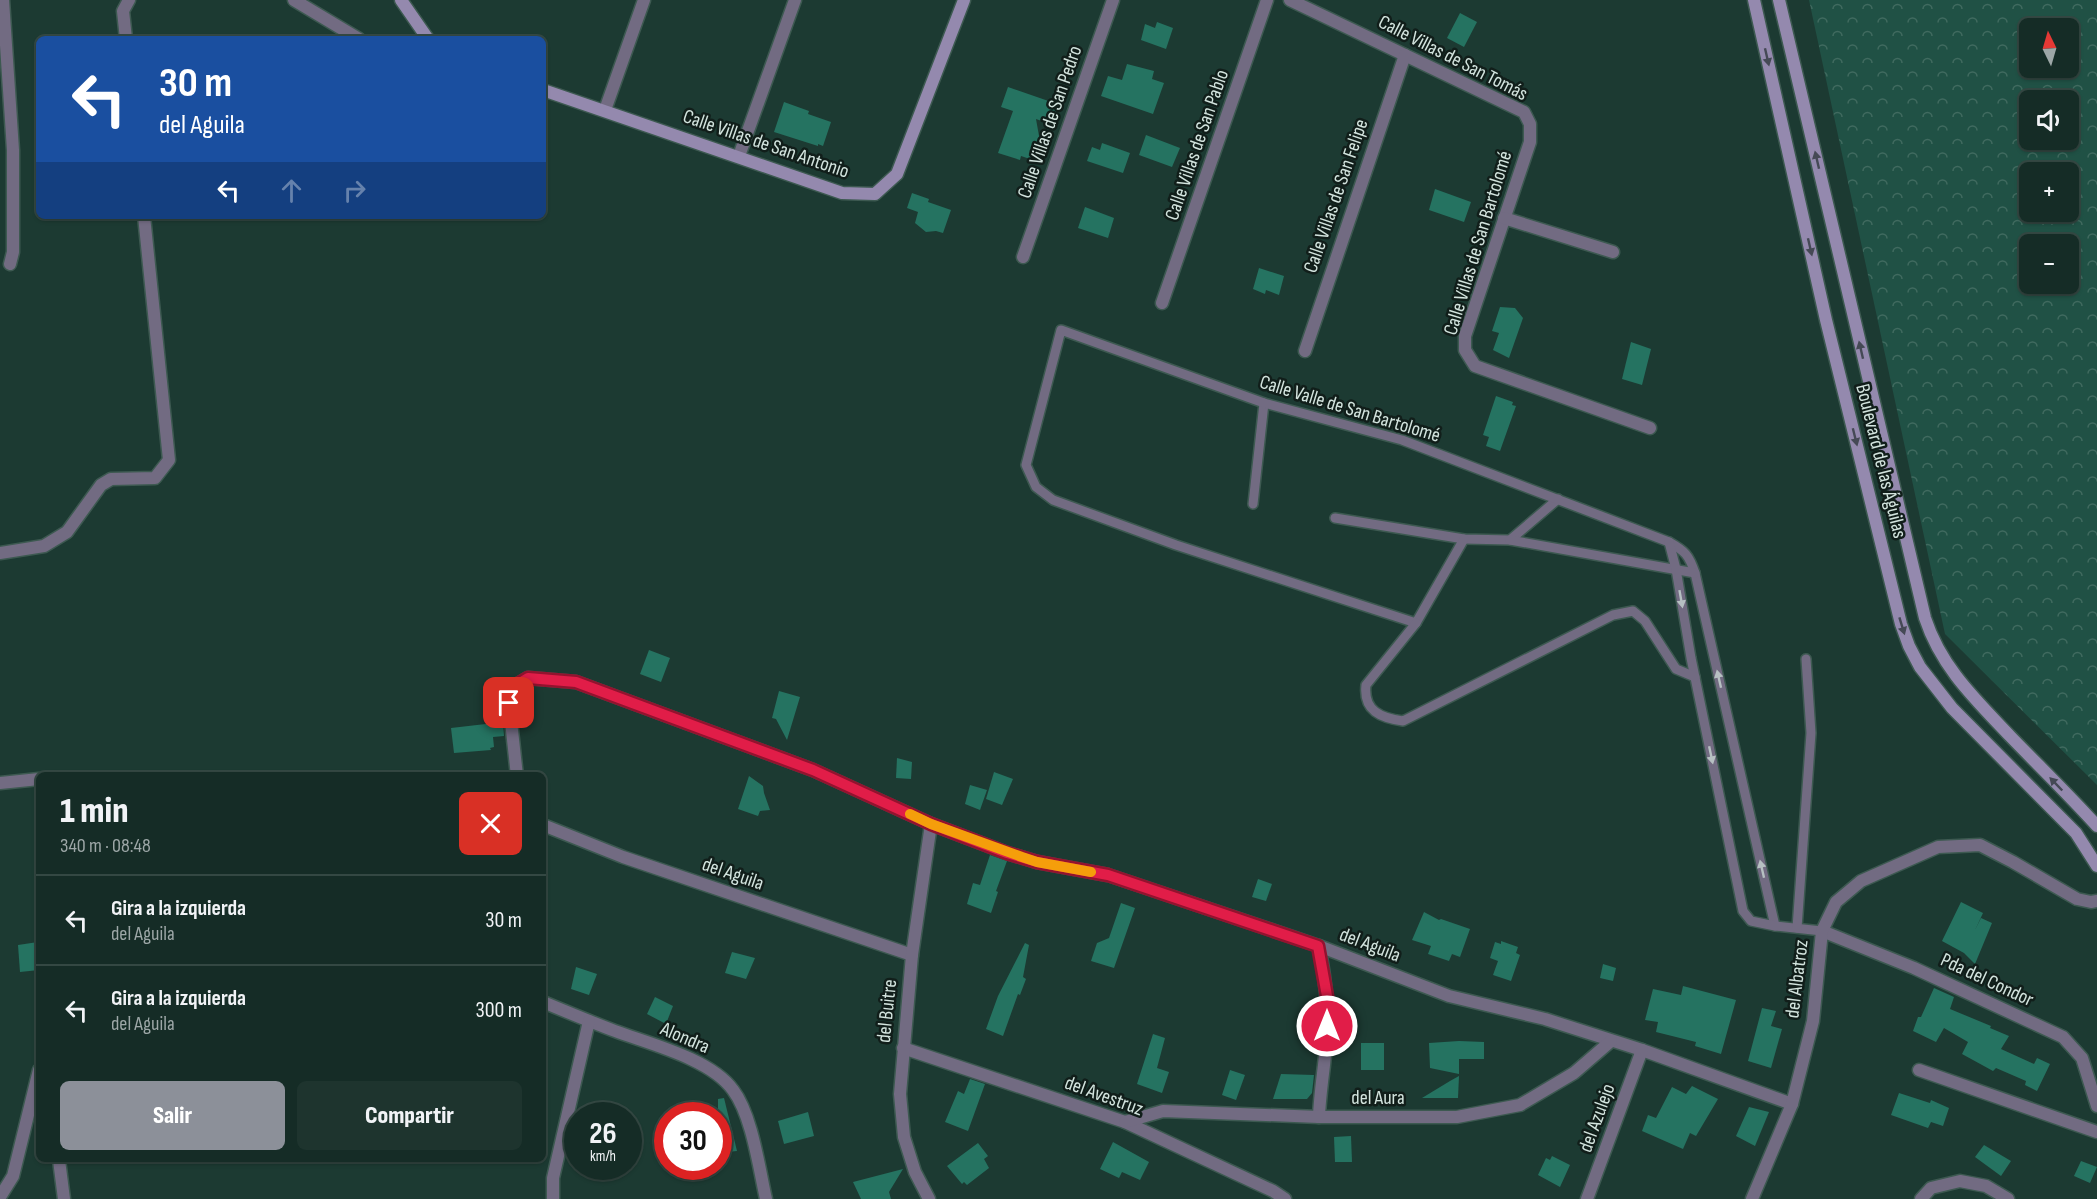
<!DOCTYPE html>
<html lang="es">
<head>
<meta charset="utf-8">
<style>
  body { margin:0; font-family:"Sofia Sans Condensed",sans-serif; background:#1e342e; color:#f1f3f6; height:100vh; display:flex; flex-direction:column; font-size:22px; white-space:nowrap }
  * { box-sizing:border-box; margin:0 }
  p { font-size:20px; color:#9da7a7 }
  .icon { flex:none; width:33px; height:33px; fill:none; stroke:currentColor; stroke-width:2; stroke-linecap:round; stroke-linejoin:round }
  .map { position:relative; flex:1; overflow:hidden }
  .side { position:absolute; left:36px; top:772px; width:510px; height:390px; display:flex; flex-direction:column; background:#152c26; border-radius:9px; box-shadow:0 2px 4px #0004,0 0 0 2px #344843 }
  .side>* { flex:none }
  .guide { position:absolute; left:36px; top:36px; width:510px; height:183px; border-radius:9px; box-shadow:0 2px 4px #0004,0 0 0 2px #344843; background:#1a4fa0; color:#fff; overflow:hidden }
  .needle { width:39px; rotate:355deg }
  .buttons { position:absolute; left:2019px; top:18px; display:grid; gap:12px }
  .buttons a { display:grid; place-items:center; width:60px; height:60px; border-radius:9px; background:#152c26; box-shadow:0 2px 4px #0004,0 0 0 2px #344843; font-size:30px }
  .speed { position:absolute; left:564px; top:1102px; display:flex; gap:12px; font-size:30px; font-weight:700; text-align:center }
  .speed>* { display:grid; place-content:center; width:78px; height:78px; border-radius:50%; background:#152c26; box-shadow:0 2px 4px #0004,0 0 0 2px #344843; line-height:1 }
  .speed small { font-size:15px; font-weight:400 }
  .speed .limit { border:9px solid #d22; background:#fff; color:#111 }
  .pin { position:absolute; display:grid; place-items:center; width:51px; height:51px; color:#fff; margin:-26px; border-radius:12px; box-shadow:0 3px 9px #0006 }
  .me { position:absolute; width:66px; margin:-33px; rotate:0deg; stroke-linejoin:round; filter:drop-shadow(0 0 4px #0008) }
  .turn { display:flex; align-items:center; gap:21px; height:126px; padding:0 24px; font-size:27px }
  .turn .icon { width:78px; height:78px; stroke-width:2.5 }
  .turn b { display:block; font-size:42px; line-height:51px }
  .lanes { display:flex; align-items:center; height:57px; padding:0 24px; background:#0003; justify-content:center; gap:30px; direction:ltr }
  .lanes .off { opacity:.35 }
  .round { display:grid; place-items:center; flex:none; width:63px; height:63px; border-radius:9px; background:#1e342e }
  .head { display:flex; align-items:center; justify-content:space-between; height:102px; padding:0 24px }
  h1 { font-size:36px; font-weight:800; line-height:45px }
  .primary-button { display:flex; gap:12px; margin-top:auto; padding:12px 24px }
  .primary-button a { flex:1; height:69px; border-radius:9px; background:#8c9099; color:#fff; font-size:24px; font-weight:800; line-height:69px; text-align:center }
  .primary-button a+a { background:#1e342e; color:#f1f3f6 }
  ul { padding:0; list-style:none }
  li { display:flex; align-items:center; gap:18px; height:90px; padding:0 24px; border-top:2px solid #344843 }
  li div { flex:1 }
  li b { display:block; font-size:22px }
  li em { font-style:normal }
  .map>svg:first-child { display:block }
</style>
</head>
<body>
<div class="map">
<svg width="2097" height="1199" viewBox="0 0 2097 1199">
  <defs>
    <pattern id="forest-crowns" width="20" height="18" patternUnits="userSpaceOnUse" patternTransform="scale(1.5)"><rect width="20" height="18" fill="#205145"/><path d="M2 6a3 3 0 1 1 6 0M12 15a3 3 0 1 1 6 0" fill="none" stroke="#406a5f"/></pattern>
  </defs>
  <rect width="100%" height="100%" fill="#1c3a32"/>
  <path fill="url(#forest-crowns)" fill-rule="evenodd" d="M1809,0h288v785l-152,-151zM2030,28h38v40h-38zM2030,100h38v40h-38zM2030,172h38v40h-38zM2030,244h38v40h-38z"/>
  <g fill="#257361">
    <path d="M1460,13l17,9 -13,25 -17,-9z"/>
    <path d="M1157,22l16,6 -7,21 -25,-9 4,-16 10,4z"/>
    <path d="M1127,64l27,7 -2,8 12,4 -11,31 -52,-18 7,-20 14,4z"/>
    <path d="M1008,87l52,18 -7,20 -17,-6 5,28 -5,14 -15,-5 -1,4 -22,-7 15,-42 -12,-4z"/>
    <path d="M784,102l25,9 -1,3 23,8 -8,24 -5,-2v2l-44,-14z"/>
    <path d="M1146,135l34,13 -8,19 -33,-12z"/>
    <path d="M1102,143l28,10 -7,20 -36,-12 5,-14 8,3z"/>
    <path d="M1435,189l36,13 -7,20 -35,-12z"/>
    <path d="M912,193l17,6 -1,3 23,8 -8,23 -7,-2 -10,1 -11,-9 3,-11 -11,-4z"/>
    <path d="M1085,207l29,11 -6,20 -30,-10z"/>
    <path d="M1259,268l25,8 -5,19 -13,-5 -1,4 -12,-5z"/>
    <path d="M1500,307l15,1 8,10 -14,40 -16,-8 6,-17 -7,-2z"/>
    <path d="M1631,342l20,7 -9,36 -20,-6z"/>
    <path d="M1496,396l17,6 -1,3 4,1 -16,45 -14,-5 3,-9 -6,-2z"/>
    <path d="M649,650l21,8 -9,24 -21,-8z"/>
    <path d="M779,691l21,6 -13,43 -11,-21 -4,-1z"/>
    <path d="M503,722l1,14 -11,1 1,10 -4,1 1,2 -37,3 -3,-25z"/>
    <path d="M897,758l15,4 -1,17 -15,-1z"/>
    <path d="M994,772l19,7 -11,26 -16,-6z"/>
    <path d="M749,776l14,10 1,7 6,17 -10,1 -2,5 -20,-7z"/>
    <path d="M970,785l17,5 -7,20 -15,-6z"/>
    <path d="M990,855l17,6 -11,30 2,1 -7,21 -24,-9 6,-21 7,2z"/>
    <path d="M1258,879l14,5 -6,17 -14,-4z"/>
    <path d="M1961,902l22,11 -8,17 6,-12 11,5 -17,41 -11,-11 -22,-12z"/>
    <path d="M1121,903l14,5 -21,60 -23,-7 6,-18 12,-5z"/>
    <path d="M1424,912l15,8 2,-1 29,10 -10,28 -8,-3 -3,7 -21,-7 3,-8 -19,-6z"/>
    <path d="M1501,941l17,6 -2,6 4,2 -9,26 -18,-6 5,-14 -8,-3 5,-16 6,2z"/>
    <path d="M38,942l1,28 -19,2 -2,-27z"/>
    <path d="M1025,943l4,2 -6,32 3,2 -6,16 -2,-1 -15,42 -17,-7 12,-33z"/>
    <path d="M732,952l23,6 -9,21 -21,-6z"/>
    <path d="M1603,964l13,4 -3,13 -13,-3z"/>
    <path d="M576,967l21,7 -8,21 -18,-6z"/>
    <path d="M1683,986l53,14 -15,54 -26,-8 1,-4 -40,-10 2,-10 -13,-2 8,-31 28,6z"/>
    <path d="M1934,988l20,9 -4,12 41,17 -1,2 19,8 -8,13 33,15 3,-6 13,6 -13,27 -12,-6 1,-4 -30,-13 -3,3 -31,-17 6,-12 -24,-14 -8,14 -23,-11 5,-14h3z"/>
    <path d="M655,997l18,9 -7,18 -19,-10z"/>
    <path d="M1762,1008l14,3 -5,15 11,3 -11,39 -23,-7z"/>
    <path d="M1153,1034l12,4 -8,30 12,4 -7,21 -25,-9z"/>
    <path d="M1459,1041l25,1v17h-25v15l-29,-6 -1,-25z"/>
    <rect x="1361" y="1043" width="23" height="27"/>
    <path d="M1230,1070l15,5 -9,25 -14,-5z"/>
    <path d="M1281,1074l33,1 -2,18 -5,6h-34z"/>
    <path d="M1459,1076l-1,22h-36l28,-17z"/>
    <path d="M970,1079l15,5 -17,47 -23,-9 13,-31 6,3z"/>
    <path d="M1692,1086l26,13 -22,37 -6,-3 -7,16 -41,-18 6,-16 8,3 16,-31 14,7z"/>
    <path d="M1899,1093l31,10 1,-3 18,8 -6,18 -12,-4 -3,6 -37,-13z"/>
    <path d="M724,1098l13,53 -19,2v-54z"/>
    <path d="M1749,1107l20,5 -14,34 -19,-10z"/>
    <path d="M808,1112l6,24 -30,8 -6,-23z"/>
    <path d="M1351,1136l1,26h-17l-1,-25z"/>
    <path d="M1113,1142l36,20 -9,18 -18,-8 -3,6 -19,-9z"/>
    <path d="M978,1143l10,13 -4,3 5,9 -22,17 -3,-3 -2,2 -15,-18z"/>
    <path d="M1984,1145l27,16 -10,15 -26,-19z"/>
    <path d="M1552,1156l18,9 -10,22 -22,-12 8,-17 4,2z"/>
    <path d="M2081,1161l16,6 -7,16 -16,-7z"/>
    <path d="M903,1169l-14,23 2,7h-30l-8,-17z"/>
  </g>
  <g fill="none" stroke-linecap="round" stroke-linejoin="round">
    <g stroke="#3d5951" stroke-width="12">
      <g id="lane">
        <path d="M1253,504l11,-101"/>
        <path d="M1335,518l129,21 46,1 48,-41"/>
        <path d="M1464,539l-48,84 -240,-78 -123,-45 -17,-13 -10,-22 35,-135 203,73 138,37 267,102c16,9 20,13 26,31l80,353"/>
        <path d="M1510,540l185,33"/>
        <path d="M1669,542l7,27 15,89 52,253 8,10 24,5 47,5"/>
        <path d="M1416,623l-50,62c-3,26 15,33 37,36l210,-106 20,-4 12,10 31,48 19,8"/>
        <path d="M1797,928l14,-195 -5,-74"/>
      </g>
    </g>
    <g stroke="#3d5951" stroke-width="15">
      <g id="street">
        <path d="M3,0l10,150v102l-3,12"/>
        <path d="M294,0l65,39"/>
        <path d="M1290,0l234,112 6,12v18l-65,194v14l10,16 175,62"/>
        <path d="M126,39l-3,-28 6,-11"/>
        <path d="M605,110l39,-110"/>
        <path d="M739,156l56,-156"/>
        <path d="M1504,218l109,34"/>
        <path d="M1023,257l90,-257"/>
        <path d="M1162,303l105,-303"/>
        <path d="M1305,351l100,-296"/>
        <path d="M0,553l44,-7 23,-14 34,-47 10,-6 44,-1 14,-18 -25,-244"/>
        <path d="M517,776l-8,-73 4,-16 15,-9 48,4 237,88 118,54 76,29 30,9 71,13 211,71 130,50 96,23 97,31 150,54"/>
        <path d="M0,783l39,-4"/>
        <path d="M543,825l80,32 289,98"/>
        <path d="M1822,931l92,37 149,69 19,21 15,48"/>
        <path d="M1319,946c5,26 9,52 8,78 0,31 -7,62 -8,93"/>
        <path d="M543,1002c24,10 48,20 72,29 35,13 96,28 118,59 19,25 26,78 33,109"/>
        <path d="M903,1048l222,74 148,69 12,8"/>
        <path d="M1919,1070l178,62"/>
        <path d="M1125,1122l38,-11 156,6h138l63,-12 54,-32 37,-32"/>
        <path d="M59,1160l5,39"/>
        <path d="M0,1197l13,-21 26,-106"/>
        <path d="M553,1199v-21l36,-157"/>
        <path d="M929,1199l-14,-27 -11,-35 -4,-43 12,-139 19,-131"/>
        <path d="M1587,1199l55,-149"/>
        <path d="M1752,1199l40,-95 21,-83 9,-90 14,-29 25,-21 77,-34 42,-2 33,17 64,37 14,3 6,-1"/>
        <path d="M1921,1199l10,-11 29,-7 26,5 22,13"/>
      </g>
    </g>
    <g stroke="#3d5951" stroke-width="15">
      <g id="secondary">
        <path d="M401,0l27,39"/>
        <path d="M1754,0l72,320 75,304 8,22 11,21 32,41 124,125 21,33"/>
        <path d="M1779,0l146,618c16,49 50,81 85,118 29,30 59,59 87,90"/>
        <path d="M543,90l299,103 33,1 22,-20 67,-174"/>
      </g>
    </g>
    <use href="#lane" stroke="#726b82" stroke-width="9"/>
    <use href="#street" stroke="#726b82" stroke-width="12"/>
    <use href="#secondary" stroke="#9489ae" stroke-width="12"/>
  </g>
  <defs><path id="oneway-solid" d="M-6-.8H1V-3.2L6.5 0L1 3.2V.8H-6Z" transform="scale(1.5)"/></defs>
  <g fill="#454955">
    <use href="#oneway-solid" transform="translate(1767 57) rotate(77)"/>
    <use href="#oneway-solid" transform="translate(1817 160) rotate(-103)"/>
    <use href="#oneway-solid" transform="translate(1810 247) rotate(77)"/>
    <use href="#oneway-solid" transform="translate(1861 350) rotate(-103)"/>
    <use href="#oneway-solid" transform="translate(1855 437) rotate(76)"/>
    <use href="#oneway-solid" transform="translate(1902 626) rotate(73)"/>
    <use href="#oneway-solid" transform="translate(2056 784) rotate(-134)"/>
  </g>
  <g fill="#b6c0c2">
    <use href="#oneway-solid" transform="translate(1681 599) rotate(80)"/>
    <use href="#oneway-solid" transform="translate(1719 679) rotate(-103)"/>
    <use href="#oneway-solid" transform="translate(1711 755) rotate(78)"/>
    <use href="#oneway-solid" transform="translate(1762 869) rotate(-103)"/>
  </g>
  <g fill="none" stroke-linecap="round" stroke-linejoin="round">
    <g stroke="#92132f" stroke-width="15">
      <path id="route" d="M509,703l4,-16 15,-9 48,4 237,88 118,54 76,29 30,9 71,13 210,71 9,50v30"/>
    </g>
    <use href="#route" stroke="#e11d48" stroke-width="10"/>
    <path stroke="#f59e0b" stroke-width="10" d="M910,814l21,10 91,33 15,5 54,10"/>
  </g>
  <g text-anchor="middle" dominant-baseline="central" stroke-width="5" stroke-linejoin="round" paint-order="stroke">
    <g font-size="20" fill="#d3e4de" stroke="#111e1a">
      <text transform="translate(1453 58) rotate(27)">Calle Villas de San Tomás</text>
      <text transform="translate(1050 122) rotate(-71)">Calle Villas de San Pedro</text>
      <text transform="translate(766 144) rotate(19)">Calle Villas de San Antonio</text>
      <text transform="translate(1197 145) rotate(-71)">Calle Villas de San Pablo</text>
      <text transform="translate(1336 196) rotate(-71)">Calle Villas de San Felipe</text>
      <text transform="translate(1478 243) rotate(-73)">Calle Villas de San Bartolomé</text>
      <text transform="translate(1350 409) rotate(17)">Calle Valle de San Bartolomé</text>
      <text transform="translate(1881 461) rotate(76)">Boulevard de las Águilas</text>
      <text transform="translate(733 874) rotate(19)">del Aguila</text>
      <text transform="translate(1370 945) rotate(21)">del Aguila</text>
      <text transform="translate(1797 979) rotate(-83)">del Albatroz</text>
      <text transform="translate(1987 980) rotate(25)">Pda del Condor</text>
      <text transform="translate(887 1011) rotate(-84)">del Buitre</text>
      <text transform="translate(685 1038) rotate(23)">Alondra</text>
      <text transform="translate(1104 1096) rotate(20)">del Avestruz</text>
      <text x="1378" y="1098">del Aura</text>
      <text transform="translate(1597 1118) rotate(-70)">del Azulejo</text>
    </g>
  </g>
</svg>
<div class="buttons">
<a><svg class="needle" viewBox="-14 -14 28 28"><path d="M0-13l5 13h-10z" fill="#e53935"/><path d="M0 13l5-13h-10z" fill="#9da7a7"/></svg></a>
<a><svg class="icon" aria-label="sound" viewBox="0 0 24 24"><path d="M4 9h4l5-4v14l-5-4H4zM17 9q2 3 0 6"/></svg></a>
<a>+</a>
<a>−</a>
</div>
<div class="speed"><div>26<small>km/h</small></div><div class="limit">30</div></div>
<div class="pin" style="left:509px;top:703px;background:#d93025"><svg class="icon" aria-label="arrive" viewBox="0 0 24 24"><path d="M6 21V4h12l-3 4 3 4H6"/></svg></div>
<svg class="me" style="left:1327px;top:1026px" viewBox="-20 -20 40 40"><circle r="17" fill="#e11d48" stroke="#fff" stroke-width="3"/><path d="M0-11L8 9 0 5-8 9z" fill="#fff"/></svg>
<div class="guide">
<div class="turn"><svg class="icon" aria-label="left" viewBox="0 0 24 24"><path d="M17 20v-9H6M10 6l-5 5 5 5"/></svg><div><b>30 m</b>del Aguila</div></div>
<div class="lanes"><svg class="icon" aria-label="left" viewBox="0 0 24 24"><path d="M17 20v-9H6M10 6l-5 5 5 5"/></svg><svg class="icon off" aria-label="ahead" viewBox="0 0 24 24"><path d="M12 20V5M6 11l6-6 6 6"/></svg><svg class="icon off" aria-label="right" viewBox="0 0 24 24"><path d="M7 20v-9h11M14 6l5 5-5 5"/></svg></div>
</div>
<section class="side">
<div class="head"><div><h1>1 min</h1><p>340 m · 08:48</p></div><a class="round" style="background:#d93025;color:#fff"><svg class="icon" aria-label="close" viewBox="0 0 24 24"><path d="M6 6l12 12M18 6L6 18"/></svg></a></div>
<ul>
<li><svg class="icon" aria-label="left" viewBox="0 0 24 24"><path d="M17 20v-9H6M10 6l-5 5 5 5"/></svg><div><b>Gira a la izquierda</b><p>del Aguila</p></div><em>30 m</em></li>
<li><svg class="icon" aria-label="left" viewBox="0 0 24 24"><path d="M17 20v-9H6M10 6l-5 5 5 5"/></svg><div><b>Gira a la izquierda</b><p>del Aguila</p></div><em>300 m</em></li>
</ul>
<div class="primary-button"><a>Salir</a><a>Compartir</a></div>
</section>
</div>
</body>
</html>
